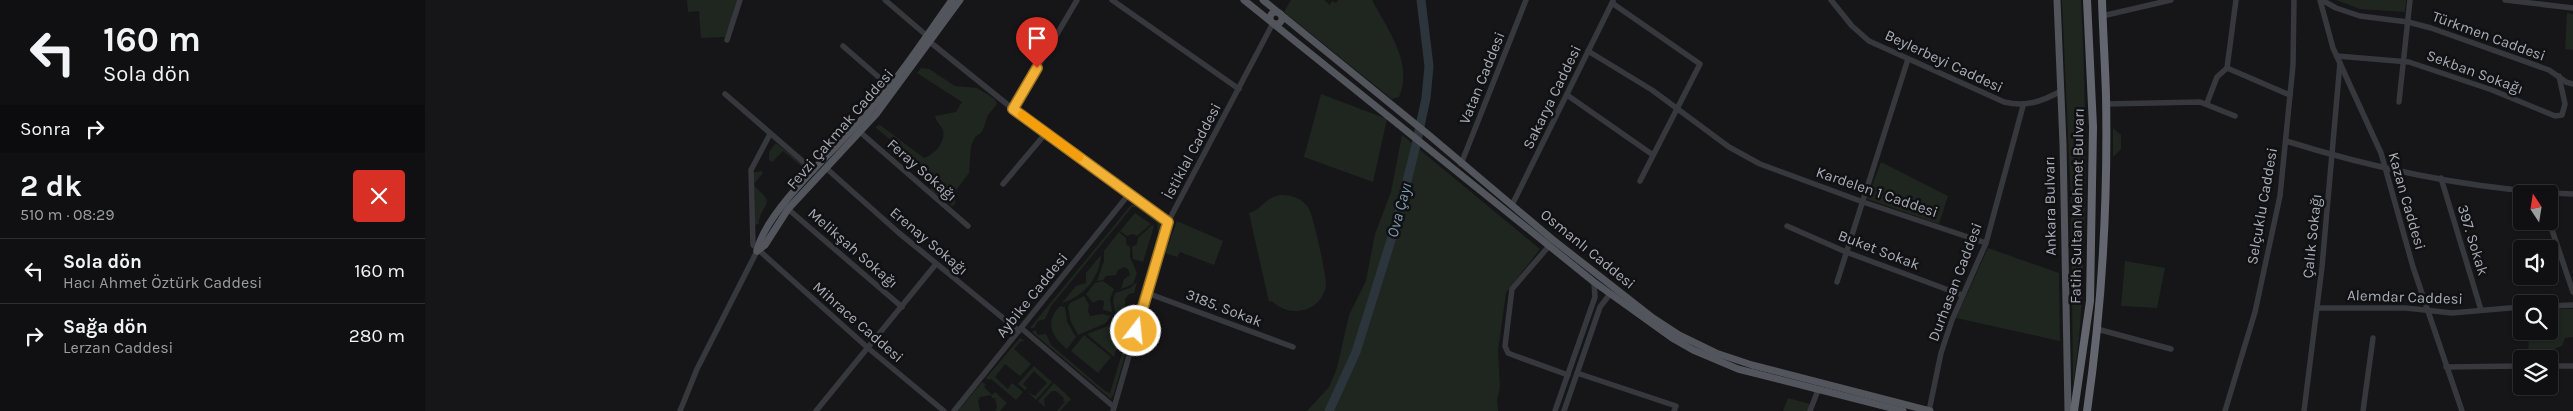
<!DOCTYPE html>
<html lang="tr">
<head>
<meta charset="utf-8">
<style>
  body { margin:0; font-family:Karla,sans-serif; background:#1e1e20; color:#f1f3f6; height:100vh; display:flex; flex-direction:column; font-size:19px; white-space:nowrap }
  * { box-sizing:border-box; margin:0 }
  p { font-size:16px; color:#9c9d9f }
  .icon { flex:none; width:28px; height:28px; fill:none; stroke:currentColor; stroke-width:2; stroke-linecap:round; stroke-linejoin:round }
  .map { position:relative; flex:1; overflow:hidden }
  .panel { display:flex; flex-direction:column; background:#101012; width:425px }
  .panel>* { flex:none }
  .hud { background:#101012; color:#f1f3f6; overflow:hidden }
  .needle { width:32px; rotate:348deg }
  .buttons { position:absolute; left:2088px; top:185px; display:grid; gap:10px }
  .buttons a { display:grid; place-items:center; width:45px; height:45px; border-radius:5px; background:#101012; box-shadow:0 1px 4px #0004,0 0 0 1px #303032; font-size:25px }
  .pin { position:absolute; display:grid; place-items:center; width:42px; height:42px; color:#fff; margin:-51px -21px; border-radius:50% 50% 50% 0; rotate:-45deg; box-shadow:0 0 5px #0007 }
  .pin .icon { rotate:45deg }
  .me { position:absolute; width:55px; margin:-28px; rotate:16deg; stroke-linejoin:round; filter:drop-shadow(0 0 4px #0008) }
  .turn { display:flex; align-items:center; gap:18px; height:105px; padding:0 20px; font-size:22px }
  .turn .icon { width:65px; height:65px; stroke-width:2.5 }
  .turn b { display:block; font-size:35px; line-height:42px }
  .then { display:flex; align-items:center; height:48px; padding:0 20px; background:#0003; gap:10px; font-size:19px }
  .round { display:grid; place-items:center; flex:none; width:52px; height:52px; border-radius:5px; background:#1e1e20 }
  .head { display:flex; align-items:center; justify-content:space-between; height:85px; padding:0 20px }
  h1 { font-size:30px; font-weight:700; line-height:38px }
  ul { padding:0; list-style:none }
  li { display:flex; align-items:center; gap:15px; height:65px; padding:0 20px; border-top:1px solid #303032 }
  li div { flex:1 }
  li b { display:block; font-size:19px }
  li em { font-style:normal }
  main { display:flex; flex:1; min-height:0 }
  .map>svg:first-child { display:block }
</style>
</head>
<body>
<main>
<section class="panel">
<div class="hud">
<div class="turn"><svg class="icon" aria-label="left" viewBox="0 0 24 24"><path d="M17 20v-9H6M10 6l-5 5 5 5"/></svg><div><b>160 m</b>Sola dön</div></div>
<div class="then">Sonra<svg class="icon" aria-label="right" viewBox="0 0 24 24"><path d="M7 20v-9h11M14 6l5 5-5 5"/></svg></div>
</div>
<div class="head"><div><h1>2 dk</h1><p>510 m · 08:29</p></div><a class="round" style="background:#d93025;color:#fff"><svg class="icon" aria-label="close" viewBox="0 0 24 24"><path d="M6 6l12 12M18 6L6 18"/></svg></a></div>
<ul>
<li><svg class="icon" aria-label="left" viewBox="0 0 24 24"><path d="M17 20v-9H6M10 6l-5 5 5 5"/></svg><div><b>Sola dön</b><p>Hacı Ahmet Öztürk Caddesi</p></div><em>160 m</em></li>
<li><svg class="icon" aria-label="right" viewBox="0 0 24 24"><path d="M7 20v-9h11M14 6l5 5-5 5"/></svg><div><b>Sağa dön</b><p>Lerzan Caddesi</p></div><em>280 m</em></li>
</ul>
</section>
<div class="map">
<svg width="2148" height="411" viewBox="0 0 2148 411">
  <rect width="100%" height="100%" fill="#161618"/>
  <g fill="#1e261f">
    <path d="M262,0h52l-14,37 -24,1 -2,-27 -11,1z"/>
    <path d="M866,0h33l6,5 2,-4 4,2 2,-3h34c15,29 42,63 27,97l-7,2 -108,-87z"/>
    <path d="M1637,0h19c4,79 6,158 3,237 -1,50 -3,99 -11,148l-2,-184z"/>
    <path d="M1911,0h70l-1,12 -45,-3z"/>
    <path d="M2142,13l6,1v36l-8,-1z"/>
    <path d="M496,68l8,1 26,17 22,2 18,11 2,5 -9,11 -6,17 -7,5 -4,9 -2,27 -13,17 -1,14 -3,2 -21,-16 -3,-19 -53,-44 5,-2 44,33c10,-3 22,-16 19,-28 -2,-5 -7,-8 -8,-14l21,-4 6,-10 -45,-29z"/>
    <path d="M896,94l66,25 -14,63 -69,-25z"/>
    <path d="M1688,128l8,7v14l-8,8z"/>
    <path d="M977,135l138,114 -34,44 -8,57 2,37 -3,13 1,11h-191l22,-24 8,-19 12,-53 17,-34 9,-47 16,-42z"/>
    <path d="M351,143l31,25 -2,1 -22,-18 -11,11 -3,-2v-8z"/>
    <path d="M1456,162l67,34 -9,28 -72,-25z"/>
    <path d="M336,171l2,2 -9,11c2,6 12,10 13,17 0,6 -9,13 -8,23l-5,1 -2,-52z"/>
    <path d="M856,195c11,0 20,3 27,12 5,6 19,71 18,79 -5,26 -36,33 -54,15l-3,1 -20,-89c12,-3 16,-16 32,-18z"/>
    <path d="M710,204l25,19 1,5 -47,166 -3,5 -79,-67 3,-2 3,5 8,-1 5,11 54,46 5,2 48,-160 -1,-10 -21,-16h-4l-81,99 -6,13 -7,2 -4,7h-4l101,-123z"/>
    <path d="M710,213l16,11 -14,12 -4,-2 -6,2 -7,-5z"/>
    <path d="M752,221l46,20 -9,24 -34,-13 -3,5 -12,-4z"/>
    <path d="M727,225l2,1 -11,36 -10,-3 -1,-12 5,-3 1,-6z"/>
    <path d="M694,232l7,6v6l4,3v10l7,16 -4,11 -12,5 3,-10 6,-4 -2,-6 -4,-2 -6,3 -2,5 -10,1 -3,4 -6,1 7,-20v-10z"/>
    <path d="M1563,248l71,25 1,68 -104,-23z"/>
    <path d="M676,255c-2,24 -17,41 -39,48l14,-17 10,-3v-10z"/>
    <path d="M1700,261l40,7 -8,40 -36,-2z"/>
    <path d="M678,281l11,8 -4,10 2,13 -9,-2 1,-9 -5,-1 -6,3 -7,-9 9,-11z"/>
    <path d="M712,282l-3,11 -5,1 -4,5v7l4,4 -1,5 -13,-2 -2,-12 2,-8 15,-5z"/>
    <path d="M659,296l5,9 -1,6 2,5 12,-2 9,2 -5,7 -28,12 -7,-13 -3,-15 2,-4z"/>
    <path d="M635,306l5,1 2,15 9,15 -9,12c-15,-12 -23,-27 -7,-43z"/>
    <path d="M2124,309h24v28l-8,1 -3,8 -34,13 1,-28h20z"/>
    <path d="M689,316l12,2 -12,39 -27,-23 21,-8z"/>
    <path d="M659,335l27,22 -13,16 -27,-22z"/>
    <path d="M595,338l5,3h-4l-7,8 17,15 -11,12 -15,-12 -10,13 13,12 4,-6 11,9 -7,8 -25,-21 -2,1 -3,-2z"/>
    <path d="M609,366l18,16 -16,18 -8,-8 7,4 12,-13 -13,-12 -11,13 4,4 -2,2 -7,-6z"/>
    <path d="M557,382l4,3 -2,2 8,8 3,-3 12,11 -7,8h-5l2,-3 -2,-10h-3l-1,-3 -11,2 -2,4 2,10h-22z"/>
    <path d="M629,383l17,16 -11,12h-6h3l8,-9 -2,-2 1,-2 -8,-7h-4l-8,8 1,8 -7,-6z"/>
    <path d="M1363,398l22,6 -2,7h-25z"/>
  </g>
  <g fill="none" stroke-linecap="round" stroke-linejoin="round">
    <path stroke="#2c353c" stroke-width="9" d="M904,411l27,-59 41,-131 19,-76 10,-47 3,-32 -8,-66"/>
    <g stroke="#37383d" stroke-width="5.5">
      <path d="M460,0l41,35"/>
      <path d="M687,0l127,89"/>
      <path d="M1406,0l21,26 17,15 135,61c22,5 37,0 57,-11"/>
      <path d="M1895,0l13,48 48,105 32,114 49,144"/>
      <path d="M1897,0l14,8 24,8 48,6 23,6 118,42 17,12 7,2"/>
      <path d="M2080,0l68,8"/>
      <path d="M1187,3l88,61 -60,117"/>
      <path d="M1677,16l69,-16"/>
      <path d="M302,40l13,-40"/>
      <path d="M505,42l83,67 155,113"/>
      <path d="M418,46l47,41"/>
      <path d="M1163,51l64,39 77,57 31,17 103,38 123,41"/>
      <path d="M1912,56l72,6 83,28 63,26 7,-1 3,-11 -6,-28"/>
      <path d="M1802,68l63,27"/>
      <path d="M1802,68l9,-68"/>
      <path d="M300,94l89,77"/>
      <path d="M1142,95l86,60"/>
      <path d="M1974,102l11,-102"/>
      <path d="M1782,103l10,-26 10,-9"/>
      <path d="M1681,104l94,-2 35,14"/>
      <path d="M588,109l64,-109"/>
      <path d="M435,132l108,94"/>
      <path d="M345,134l-19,36 2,75 115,103 76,63"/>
      <path d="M1861,141c93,29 190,49 287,53"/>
      <path d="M1036,164l65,-164"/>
      <path d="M401,168l73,65 120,98"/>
      <path d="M2016,178l40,132"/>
      <path d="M578,184l43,-51"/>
      <path d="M1087,205l101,-204"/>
      <path d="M363,209l114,98"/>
      <path d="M2124,221l24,71"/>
      <path d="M1362,226l59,26 116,43"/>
      <path d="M1124,246l-37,43 -7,57 3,7 5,2 55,20"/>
      <path d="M1412,282l71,-223"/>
      <path d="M722,293l146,54"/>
      <path d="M2124,306l24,-1"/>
      <path d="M1893,308h88l46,5 69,-6"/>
      <path d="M596,328l93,79"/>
      <path d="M1672,329l74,20"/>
      <path d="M2124,366h24"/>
      <path d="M2021,367l75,-1"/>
      <path d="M1152,373l99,33 -2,5"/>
      <path d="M255,411l17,-42 60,-118"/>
      <path d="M391,411l120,-147"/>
      <path d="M529,411l175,-217"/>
      <path d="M688,411l55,-189 105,-199"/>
      <path d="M1130,411l40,-114 -1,-15"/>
      <path d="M1139,411l36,-104 10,-13"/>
      <path d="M1385,411l8,-21"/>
      <path d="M1504,411l12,-58 11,-33 34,-77 37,-137"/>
      <path d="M1800,411l30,-99 25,-116 13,-131 1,-65"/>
      <path d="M1879,411l18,-144 18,-204"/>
      <path d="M1938,411l10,-73"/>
    </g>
    <g stroke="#53555c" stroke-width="7">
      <path d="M819,0l350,282 78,56 21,12 45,19 165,42"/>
      <path d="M838,0l167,136 122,103 101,79 26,17 37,18 36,12 178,46"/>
      <path d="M1632,0l6,144 5,267"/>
      <circle cx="851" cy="18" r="6"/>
      <path d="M332,251l8,-6 23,-36 89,-96 83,-113"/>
      <path d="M332,251c9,-43 86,-108 116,-144 29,-33 53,-71 79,-107"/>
    </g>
    <g stroke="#63666e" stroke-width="8">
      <path d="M1649,411l16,-110 3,-174 -6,-127"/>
      <path d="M1662,411c15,-104 21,-211 19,-316 -1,-32 -3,-63 -4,-95"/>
    </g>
  </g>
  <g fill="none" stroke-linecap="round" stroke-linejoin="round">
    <g stroke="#9d7322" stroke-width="12">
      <path id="route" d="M612,68l-24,41 155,113 -32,109"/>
    </g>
    <use href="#route" stroke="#f2b134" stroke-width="9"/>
    <path stroke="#f59e0b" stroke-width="9" d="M597,115l57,42"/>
  </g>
  <g text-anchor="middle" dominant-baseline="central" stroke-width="5" stroke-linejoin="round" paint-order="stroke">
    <g font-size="15" fill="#a8adb8" stroke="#111113">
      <text transform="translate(2064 36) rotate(20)">Türkmen Caddesi</text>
      <text transform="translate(1519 61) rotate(25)">Beylerbeyi Caddesi</text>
      <text transform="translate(2050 72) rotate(20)">Sekban Sokağı</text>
      <text transform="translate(1057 78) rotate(-68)">Vatan Caddesi</text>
      <text transform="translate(1127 97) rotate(-64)">Sakarya Caddesi</text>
      <text transform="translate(415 129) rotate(-49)">Fevzi Çakmak Caddesi</text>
      <text transform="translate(767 151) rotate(-62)">İstiklal Caddesi</text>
      <text transform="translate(497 170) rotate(41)">Feray Sokağı</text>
      <text transform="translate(1452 192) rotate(19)">Kardelen 1 Caddesi</text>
      <text transform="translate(1982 201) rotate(74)">Kazan Caddesi</text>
      <text transform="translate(1625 206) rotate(-91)">Ankara Bulvarı</text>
      <text transform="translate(1652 206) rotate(-89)">Fatih Sultan Mehmet Bulvarı</text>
      <text transform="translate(1837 206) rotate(-80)">Selçuklu Caddesi</text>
      <text transform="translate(1887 236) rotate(-84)">Çalık Sokağı</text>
      <text transform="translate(2048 240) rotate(73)">397. Sokak</text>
      <text transform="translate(504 241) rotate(40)">Erenay Sokağı</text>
      <text transform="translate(428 248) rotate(41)">Melikşah Sokağı</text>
      <text transform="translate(1163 249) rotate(39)">Osmanlı Caddesi</text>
      <text transform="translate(1454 250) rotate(21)">Buket Sokak</text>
      <text transform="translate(1530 282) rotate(-69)">Durhasan Caddesi</text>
      <text transform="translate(607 295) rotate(-51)">Aybike Caddesi</text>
      <text transform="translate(1980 297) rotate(2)">Alemdar Caddesi</text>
      <text transform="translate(799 308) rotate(21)">3185. Sokak</text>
      <text transform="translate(433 322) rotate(41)">Mihrace Caddesi</text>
    </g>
    <g font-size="16" font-style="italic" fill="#7f9bb3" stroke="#111113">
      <text transform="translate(974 210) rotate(-75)">Ova Çayı</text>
    </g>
  </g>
</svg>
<div class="buttons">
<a><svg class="needle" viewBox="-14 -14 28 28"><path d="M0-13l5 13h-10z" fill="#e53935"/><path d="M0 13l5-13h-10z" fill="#9c9d9f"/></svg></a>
<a><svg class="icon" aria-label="sound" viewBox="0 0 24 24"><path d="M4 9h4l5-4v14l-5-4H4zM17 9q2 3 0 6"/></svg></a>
<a><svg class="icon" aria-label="search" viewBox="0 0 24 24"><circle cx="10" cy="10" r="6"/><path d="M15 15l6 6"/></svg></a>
<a><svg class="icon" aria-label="layers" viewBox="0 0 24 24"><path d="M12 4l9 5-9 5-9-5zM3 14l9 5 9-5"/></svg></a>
</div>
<div class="pin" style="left:612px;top:68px;background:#d93025"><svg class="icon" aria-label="arrive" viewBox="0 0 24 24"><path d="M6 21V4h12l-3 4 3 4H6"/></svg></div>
<svg class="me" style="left:711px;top:331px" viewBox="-20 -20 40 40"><circle r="17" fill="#f2b134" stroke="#fff" stroke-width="3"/><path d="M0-11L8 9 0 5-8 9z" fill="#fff"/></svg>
</div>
</main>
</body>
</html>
